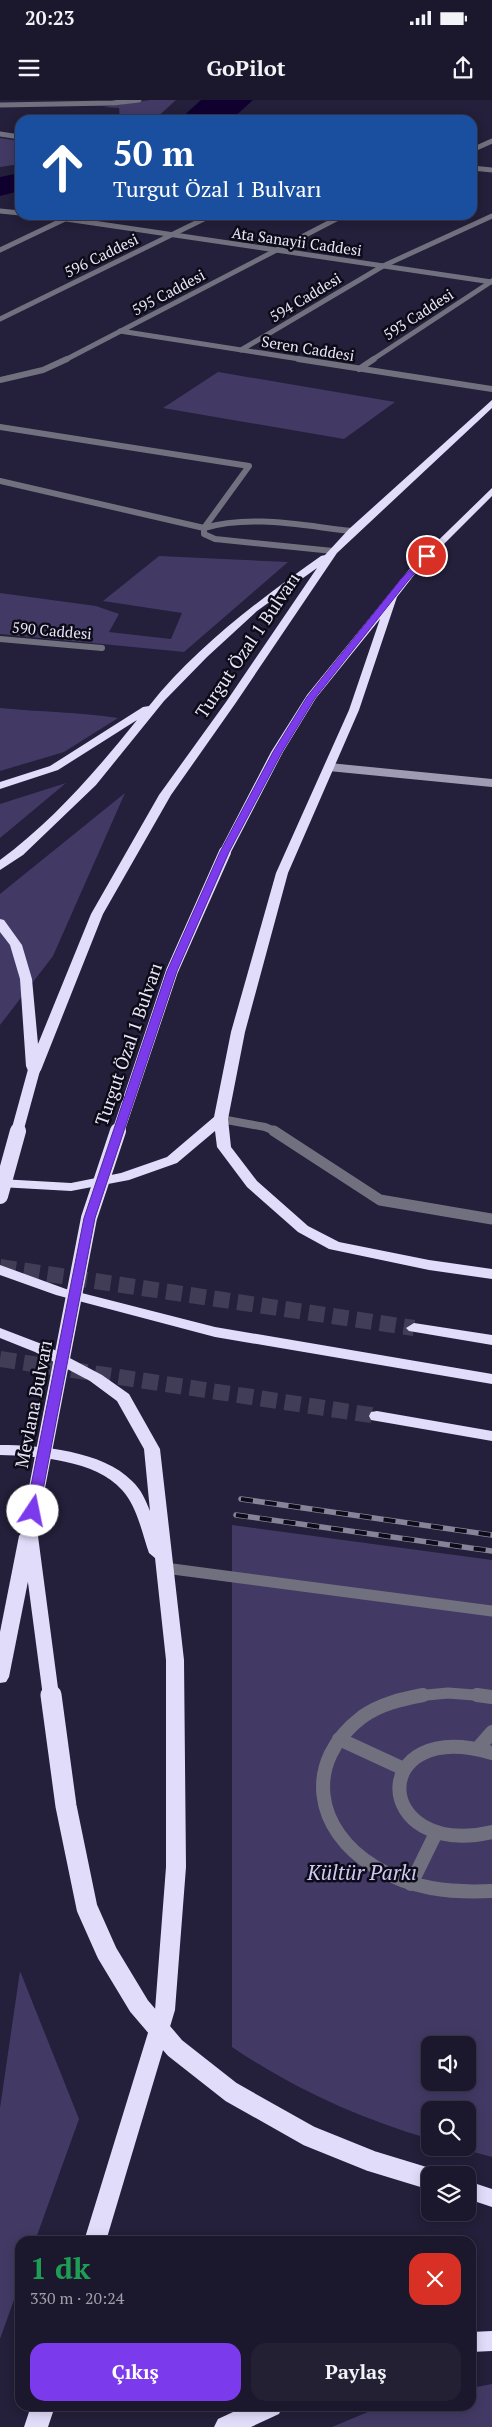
<!DOCTYPE html>
<html lang="tr">
<head>
<meta charset="utf-8">
<style>
  body { margin:0; font-family:"PT Serif",serif; background:#242034; color:#f1f3f6; height:100vh; display:flex; flex-direction:column; font-size:19px; white-space:nowrap }
  * { box-sizing:border-box; margin:0 }
  p { font-size:16px; color:#a09fa9 }
  .icon { flex:none; width:28px; height:28px; fill:none; stroke:currentColor; stroke-width:2; stroke-linecap:round; stroke-linejoin:round }
  .map { position:relative; flex:1; overflow:hidden }
  .side { position:absolute; left:15px; top:2136px; width:461px; height:175px; display:flex; flex-direction:column; background:#1b172c; border-radius:15px; box-shadow:0 2px 12px #0003,0 0 0 1px #393648 }
  .side>* { flex:none }
  .hud { position:absolute; left:15px; top:15px; width:462px; height:105px; border-radius:15px; box-shadow:0 2px 12px #0003,0 0 0 1px #393648; background:#1a4fa0; color:#fff; overflow:hidden }
  .fabs { position:absolute; left:421px; top:1936px; display:grid; gap:10px }
  .fabs a { display:grid; place-items:center; width:55px; height:55px; border-radius:10px; background:#1b172c; box-shadow:0 2px 12px #0003,0 0 0 1px #393648; font-size:25px }
  .pin { position:absolute; display:grid; place-items:center; width:42px; height:42px; color:#fff; margin:-21px; border:2px solid #fff; border-radius:50%; box-shadow:0 1px 5px #0007 }
  .me { position:absolute; width:55px; margin:-28px; rotate:11deg; stroke-linejoin:round; filter:drop-shadow(0 0 4px #0008) }
  .turn { display:flex; align-items:center; gap:18px; height:105px; padding:0 15px; font-size:22px }
  .turn .icon { width:65px; height:65px; stroke-width:2.5 }
  .turn b { display:block; font-size:35px; line-height:42px }
  .round { display:grid; place-items:center; flex:none; width:52px; height:52px; border-radius:15px; background:#242034 }
  .head { display:flex; align-items:center; justify-content:space-between; height:85px; padding:0 15px }
  h1 { font-size:30px; font-weight:700; line-height:38px; color:#1e9e55 }
  .button { display:flex; gap:10px; margin-top:auto; padding:10px 15px }
  .button a { flex:1; height:58px; border-radius:15px; background:#7c3aed; color:#fff; font-size:20px; font-weight:700; line-height:58px; text-align:center }
  .button a+a { background:#242034; color:#f1f3f6 }
  .status { display:flex; justify-content:space-between; align-items:center; height:35px; padding:0 25px; background:#1b172c; direction:ltr }
  .status svg { height:14px; fill:currentColor }
  header { display:flex; justify-content:space-between; align-items:center; height:65px; padding:0 15px; background:#1b172c; font-size:22px; font-weight:700 }
  .map>svg:first-child { display:block }
</style>
</head>
<body>
<div class="status"><b>20:23</b><svg viewBox="0 0 49 12"><path d="M0 12V9h3v3zM5 12V6h3v6zM10 12V3h3v9zM15 12V0h3v12zM26 1h20v11H26zM47 4h2v5h-2z"/></svg></div>
<header><svg class="icon" aria-label="menu" viewBox="0 0 24 24"><path d="M4 6h16M4 12h16M4 18h16"/></svg>GoPilot<svg class="icon" aria-label="share" viewBox="0 0 24 24"><path d="M12 15V3M7 8l5-5 5 5M5 13v7h14v-7"/></svg></header>
<div class="map">
<svg width="492" height="2327" viewBox="0 0 492 2327">
  <rect width="100%" height="100%" fill="#241f3a"/>
  <g fill="#423a64" fill-rule="evenodd">
    <path d="M150,0h26l-22,20h-41l7,-1 -1,-11 -16,-1z"/>
    <path d="M0,38l20,3v23l-20,3z"/>
    <path d="M218,272l177,30 -51,37 -181,-31z"/>
    <path d="M159,456l129,6 -104,90 -184,-18v-41l96,13 23,8 -10,18 62,7 11,-26 -79,-12z"/>
    <path d="M0,608c40,4 79,4 118,10l-54,34 -64,19z"/>
    <path d="M66,683l-66,55v-34z"/>
    <path d="M125,693l-72,163 -53,69v-131z"/>
    <path d="M232,1425l260,35v597l-33,-9h9v-38h-38v29c-70,-20 -138,-51 -198,-92zM430,1945h38v37h-38z"/>
    <path d="M20,1871l59,148 -44,122h-15v42l-20,56v-231z"/>
    <path d="M492,2284v43h-160l50,-21h89v-18z"/>
  </g>
  <g fill="#10002f">
    <path d="M201,0h52l-22,20h-52z"/>
    <path d="M20,73v18l-20,5v-19z"/>
  </g>
  <g fill="none" stroke-linecap="round" stroke-linejoin="round">
    <g stroke="#413d56" stroke-width="16" stroke-dasharray="16 8" stroke-linecap="butt">
      <path d="M0,1167l414,61"/>
      <path d="M0,1259l377,57"/>
    </g>
    <g stroke="#71707e" stroke-width="6">
      <path d="M0,327l249,39 -45,62 -204,-47"/>
      <path d="M333,451l-118,-12 -11,-5v-6c47,-14 100,-2 148,3"/>
    </g>
    <path stroke="#71707e" stroke-width="8" d="M221,1019l44,8 12,5"/>
    <path stroke="#71707e" stroke-width="11" d="M274,1031l106,69 112,19"/>
    <g stroke="#71707e" stroke-width="5">
      <path d="M0,5l113,-2 26,-3"/>
      <path d="M0,34l20,3"/>
      <path d="M472,50l20,-9"/>
      <path d="M472,68l20,2"/>
      <path d="M0,111l20,2"/>
      <path d="M39,115l453,67"/>
      <path d="M0,150l65,-31"/>
      <path d="M0,219l212,-104"/>
      <path d="M120,231l186,29"/>
      <path d="M241,250l142,-84 109,-50"/>
      <path d="M65,260l279,-145"/>
      <path d="M372,260l120,-79"/>
    </g>
    <g stroke="#71707e" stroke-width="6">
      <path d="M298,259l194,30"/>
      <path d="M359,269l15,-10"/>
      <path d="M0,280l43,-10 24,-11"/>
      <path d="M0,539l102,9"/>
    </g>
    <g stroke="#71707e" stroke-width="11">
      <path d="M165,1468l327,43"/>
      <path d="M416,1596l32,-3 39,3"/>
    </g>
    <g stroke="#71707e" stroke-width="14">
      <path d="M423,1595c-21,4 -43,9 -61,22 -59,45 -48,113 13,150 36,22 75,26 117,24"/>
      <path d="M477,1595l15,2"/>
      <path d="M339,1639l65,30"/>
      <path d="M478,1648l14,-16"/>
      <path d="M492,1653c-126,-37 -121,107 0,79"/>
      <path d="M411,1784l25,-51"/>
    </g>
    <path stroke="#9e9bb2" stroke-width="8" d="M329,667l163,16"/>
    <g fill="#e0dcfa" fill-rule="evenodd">
      <path d="M492,300v8l-155,145 -102,151 -64,91 -68,119 -62,156 -2,3h-10l-3,-7 -6,-87 -10,-34 -10,-13v-13l4,1 18,25 10,34 6,65 53,-130 68,-119 67,-93 91,-134 -60,43 -50,46 -43,44 -68,84 -73,70 -23,15v-10c53,-39 96,-89 137,-140l-79,50 -58,19v-7l50,-16 93,-59 6,-1c48,-60 110,-106 172,-150l4,-1 24,-26z"/>
      <path d="M492,388v8l-74,74 -21,27 -38,113 -71,163 -43,159 -17,87 3,28 26,34 51,45 31,16 90,18 63,9v10l-63,-9 -100,-21 -31,-17 -51,-45 -30,-40 -2,-16 -38,32 -48,17 -58,11 -71,-4v-8l71,4 50,-10 46,-16 47,-40 17,-85 45,-159 73,-163 31,-91 -64,79 -33,54 -52,100 -6,4 -6,-4 52,-100 36,-57 105,-129z"/>
      <path d="M0,1165l66,24 149,38 277,47v10l-277,-47 -159,-42 -56,-20z"/>
      <path d="M414,1223l78,12v10l-83,-14 -3,-3z"/>
      <path d="M0,1228l47,18 55,29 27,19 31,55 24,211 2,207 -11,143 -69,231h-22l71,-231 11,-143v-207l-11,-102 -6,-5c-7,-20 -12,-47 -27,-63 -26,-30 -85,-34 -122,-35v-10c40,0 103,6 132,36 9,8 14,20 18,30l-6,-62 -27,-48 -27,-20 -55,-29 -35,-14z"/>
      <path d="M377,1311l115,20v10l-121,-21 -2,-4 2,-4z"/>
      <path d="M28,1430l6,2 3,4 -28,141 -3,5 -6,1v-51l19,-96 3,-4z"/>
      <path d="M468,2081l24,8v18l-24,-8z"/>
      <path d="M492,2231v20l-21,1v-20z"/>
      <path d="M31,2306h24l-7,21h-24z"/>
      <path d="M246,2306h37l-4,8 -28,13h-37l4,-8z"/>
    </g>
    <g stroke="#87849a" stroke-width="5.5">
      <g id="rail">
        <path d="M241,1399l251,36"/>
        <path d="M236,1415l256,36"/>
      </g>
    </g>
    <use href="#rail" stroke="#0d0b17" stroke-width="4" stroke-dasharray="12" stroke-linecap="butt"/>
    <g stroke="#e0dcfa" stroke-width="12">
      <path d="M17,1032l17,-62"/>
      <path d="M118,1032l54,-161 53,-119"/>
    </g>
    <g stroke="#e0dcfa" stroke-width="16">
      <path d="M0,1096l18,-65"/>
      <path d="M51,1596l-22,-167 60,-311 29,-87"/>
    </g>
    <path stroke="#e0dcfa" stroke-width="21" d="M51,1595l15,111 21,102 20,45 32,53 36,42 56,44 78,44 62,25 59,18"/>
  </g>
  <path fill="#7c3aed" stroke="#51269a" d="M424,455l6,1 -23,26 -92,116 -33,54 -53,100 -52,119 -82,247 -56,293 -2,3h-9l-2,-3 58,-293 83,-247 53,-119 53,-100 34,-55 94,-118z"/>
  <g text-anchor="middle" dominant-baseline="central" stroke-width="5" stroke-linejoin="round" paint-order="stroke">
    <g font-size="15" fill="#e7e5f7" stroke="#0d0b17">
      <text transform="translate(297 141) rotate(8)">Ata Sanayii Caddesi</text>
      <text transform="translate(101 155) rotate(-26)">596 Caddesi</text>
      <text transform="translate(168 192) rotate(-28)">595 Caddesi</text>
      <text transform="translate(305 197) rotate(-31)">594 Caddesi</text>
      <text transform="translate(418 214) rotate(-33)">593 Caddesi</text>
      <text transform="translate(308 248) rotate(9)">Seren Caddesi</text>
      <text transform="translate(52 530) rotate(5)">590 Caddesi</text>
    </g>
    <g font-size="18" fill="#e7e5f7" stroke="#0d0b17">
      <text transform="translate(247 545) rotate(-56)">Turgut Özal 1 Bulvarı</text>
      <text transform="translate(128 944) rotate(-71)">Turgut Özal 1 Bulvarı</text>
      <text transform="translate(33 1304) rotate(-79)">Mevlana Bulvarı</text>
    </g>
    <g font-size="21" font-style="italic" fill="#cec9f3" stroke="#0d0b17">
      <text x="362" y="1772">Kültür Parkı</text>
    </g>
  </g>
</svg>
<div class="fabs">
<a><svg class="icon" aria-label="sound" viewBox="0 0 24 24"><path d="M4 9h4l5-4v14l-5-4H4zM17 9q2 3 0 6"/></svg></a>
<a><svg class="icon" aria-label="search" viewBox="0 0 24 24"><circle cx="10" cy="10" r="6"/><path d="M15 15l6 6"/></svg></a>
<a><svg class="icon" aria-label="layers" viewBox="0 0 24 24"><path d="M12 4l9 5-9 5-9-5zM3 14l9 5 9-5"/></svg></a>
</div>
<div class="pin" style="left:427px;top:456px;background:#d93025"><svg class="icon" aria-label="arrive" viewBox="0 0 24 24"><path d="M6 21V4h12l-3 4 3 4H6"/></svg></div>
<svg class="me" style="left:33px;top:1411px" viewBox="-20 -20 40 40"><circle r="19" fill="#fff"/><path d="M0-13L10 11 0 6-10 11z" fill="#7c3aed"/></svg>
<div class="hud">
<div class="turn"><svg class="icon" aria-label="ahead" viewBox="0 0 24 24"><path d="M12 20V5M6 11l6-6 6 6"/></svg><div><b>50 m</b>Turgut Özal 1 Bulvarı</div></div>
</div>
<section class="side">
<div class="head"><div><h1>1 dk</h1><p>330 m · 20:24</p></div><a class="round" style="background:#d93025;color:#fff"><svg class="icon" aria-label="close" viewBox="0 0 24 24"><path d="M6 6l12 12M18 6L6 18"/></svg></a></div>
<div class="button"><a>Çıkış</a><a>Paylaş</a></div>
</section>
</div>
</body>
</html>
